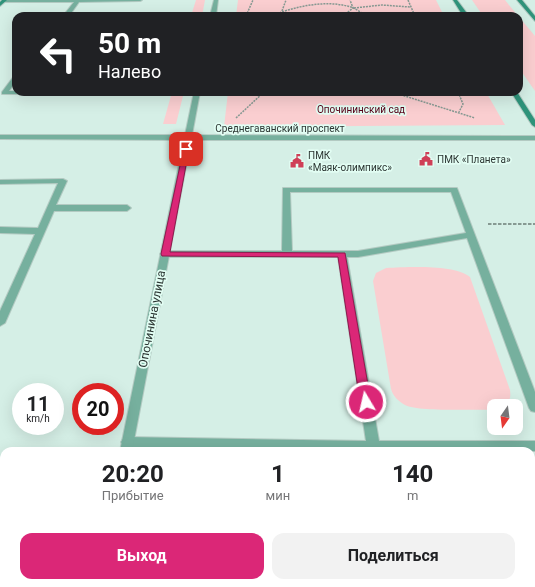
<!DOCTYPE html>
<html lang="ru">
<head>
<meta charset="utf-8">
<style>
  body { margin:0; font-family:Roboto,sans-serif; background:#f2f2f2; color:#202124; height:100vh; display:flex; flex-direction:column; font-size:15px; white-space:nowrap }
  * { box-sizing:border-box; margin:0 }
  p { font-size:13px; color:#757577 }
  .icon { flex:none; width:22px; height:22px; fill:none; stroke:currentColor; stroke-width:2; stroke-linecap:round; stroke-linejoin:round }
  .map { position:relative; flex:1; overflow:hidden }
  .side { position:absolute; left:0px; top:447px; width:535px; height:140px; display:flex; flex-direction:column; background:#fff; border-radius:12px 12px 0 0; box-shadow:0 4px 16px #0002 }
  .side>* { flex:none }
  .banner { position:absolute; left:12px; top:12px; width:511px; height:84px; border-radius:12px; box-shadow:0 4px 16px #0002; background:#202124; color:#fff; overflow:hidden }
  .needle { width:26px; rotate:194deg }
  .buttons { position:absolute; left:487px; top:399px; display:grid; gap:8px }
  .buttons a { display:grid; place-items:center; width:36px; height:36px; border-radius:8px; background:#fff; box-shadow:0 4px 16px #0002; font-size:20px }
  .speed { position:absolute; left:12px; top:383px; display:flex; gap:8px; font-size:20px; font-weight:700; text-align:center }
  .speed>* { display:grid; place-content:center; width:52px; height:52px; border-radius:50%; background:#fff; box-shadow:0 4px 16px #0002; line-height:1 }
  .speed small { font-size:10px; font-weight:400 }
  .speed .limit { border:6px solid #d22; background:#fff; color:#111 }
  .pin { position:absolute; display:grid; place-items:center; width:34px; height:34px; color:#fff; margin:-17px; border-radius:8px; box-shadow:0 2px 6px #0006 }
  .me { position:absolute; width:44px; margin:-22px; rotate:351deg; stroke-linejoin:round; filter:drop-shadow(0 0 3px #0008) }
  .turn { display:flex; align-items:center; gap:14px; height:84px; padding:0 20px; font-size:18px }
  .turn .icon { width:52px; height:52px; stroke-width:2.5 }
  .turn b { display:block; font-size:28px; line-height:34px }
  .eta { display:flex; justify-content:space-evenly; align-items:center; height:68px; text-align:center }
  .eta b { font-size:24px; font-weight:700; line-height:28px }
  .button { display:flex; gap:8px; margin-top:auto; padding:8px 20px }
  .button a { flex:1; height:46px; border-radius:12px; background:#db2777; color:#fff; font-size:16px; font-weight:700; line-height:46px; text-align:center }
  .button a+a { background:#f2f2f2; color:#202124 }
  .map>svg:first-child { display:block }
</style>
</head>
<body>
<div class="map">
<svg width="535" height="587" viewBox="0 0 535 587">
  <rect width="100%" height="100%" fill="#d5efe6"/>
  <path fill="#c2e4d9" d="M170,583h268l1,4h-269z"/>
  <g fill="#faced0">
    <path d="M196,0h9l-3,16h-11z"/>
    <path d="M238,0h198l8,16h-208z"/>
    <path d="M472,0h33l13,16h-35z"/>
    <path d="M519,17l16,19v55l-16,-23z"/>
    <path d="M172,92h12l-8,32h-13z"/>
    <path d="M228,92h258l19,33 -281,2z"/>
    <path d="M386,268c22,-1 68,-4 84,9l40,113c1,8 0,11 -6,16h-10v3l-5,1c-19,-1 -70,2 -84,-5 -7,-4 -12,-9 -14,-16l-18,-108 3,-8z"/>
  </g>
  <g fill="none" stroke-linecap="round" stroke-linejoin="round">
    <g stroke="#b3cac2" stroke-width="2">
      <g id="lane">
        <path d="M2,0h140l-2,1 -61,1 -10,14h-6l11,-14h-70z"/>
        <path d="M16,75v6l-7,10 91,1 -3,2h-95v-2l12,-16z"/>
        <path d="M63,179l4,2 -11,24h71l4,3 -4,3h-73l-49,112 -5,3v-15l35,-77 -35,-1v-6l38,1 20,-45 -58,1v-4z"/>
        <path d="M283,188h174l78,204v20l-4,-1 -2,-3 -62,-170 -109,19h-11l32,184h156v10h-162l-246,-4 -4,-2 -2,-3 2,-3 4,-2 239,4 -28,-184h-173l-5,-3 5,-3h117zM290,192h161l15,41 -108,18h-66z"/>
        <rect x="0" y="524" width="4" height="12"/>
      </g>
    </g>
    <g stroke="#b3cac2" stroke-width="2">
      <g id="street">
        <path d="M214,0h4l-2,16h-6z"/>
        <path d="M194,92h6l-8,43 343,1v4h-344l-59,311h-12l64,-311 -184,-1v-4h185z"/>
        <path d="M92,583h16l-1,4h-16z"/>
      </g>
    </g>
    <g stroke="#b3cac2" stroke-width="2">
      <g id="secondary">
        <path d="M2,0h5l-7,6v-4z"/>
        <path d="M453,0h4l12,16h-6z"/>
        <path d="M517,0h5l13,16v5z"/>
        <path d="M511,92h6l18,28v7l-3,-2z"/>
      </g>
    </g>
    <g stroke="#869992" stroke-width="1.5" stroke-dasharray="2 1" stroke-linecap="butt">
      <path d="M408,0l7,16"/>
      <path d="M354,8l28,-3 28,2"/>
      <path d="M282,11l4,-11"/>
      <path d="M246,16l7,-16"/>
      <path d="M271,16c22,-9 52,-16 76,-10 7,1 13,6 19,10"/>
      <path d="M343,16l10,-8 -3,-8"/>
      <path d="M392,92l83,26"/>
      <path d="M458,92l5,12 -4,8"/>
      <path d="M236,118l28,-26"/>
    </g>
    <path stroke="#869992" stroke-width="2" stroke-dasharray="3.5 1.5" stroke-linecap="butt" d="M488,224h47"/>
    <use href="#lane" fill="#76b09e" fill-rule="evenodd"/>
    <use href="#street" fill="#76b09e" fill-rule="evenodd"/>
    <use href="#secondary" fill="#2e937a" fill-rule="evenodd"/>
  </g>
  <path fill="#db2777" stroke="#8e194d" d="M184,147l5,2 -19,103 175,1 26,149 -1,2h-8l-2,-2 -22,-145 -176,-1 -1,-2z"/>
  <defs>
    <g id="civic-bare" transform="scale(1.08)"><path d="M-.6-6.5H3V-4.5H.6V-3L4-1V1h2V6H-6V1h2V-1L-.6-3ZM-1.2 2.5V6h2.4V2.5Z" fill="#cf3f57" stroke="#e2fdf3" stroke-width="2.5" paint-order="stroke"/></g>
  </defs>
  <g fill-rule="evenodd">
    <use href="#civic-bare" x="426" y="159"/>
    <use href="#civic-bare" x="297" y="161"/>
  </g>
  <g text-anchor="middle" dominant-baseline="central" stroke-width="3.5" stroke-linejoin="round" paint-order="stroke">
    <g font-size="10" fill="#570017" stroke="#e2fdf3">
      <text x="361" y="109">Опочининский сад</text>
    </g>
    <g font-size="10" fill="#2c3633" stroke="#e2fdf3">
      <text x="280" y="128">Среднегаванский проспект</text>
    </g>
    <g font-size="10" fill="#2c3633" stroke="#e2fdf3" text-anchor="start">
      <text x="308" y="155">ПМК<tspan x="308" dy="12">«Маяк-олимпикс»</tspan></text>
      <text x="437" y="159">ПМК «Планета»</text>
    </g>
    <g font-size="12" fill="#2c3633" stroke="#e2fdf3">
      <text transform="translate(152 319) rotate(-79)">Опочинина улица</text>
    </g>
  </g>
</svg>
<div class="buttons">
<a><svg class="needle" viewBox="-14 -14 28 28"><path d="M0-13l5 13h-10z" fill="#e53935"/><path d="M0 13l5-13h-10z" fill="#757577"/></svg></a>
</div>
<div class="speed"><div>11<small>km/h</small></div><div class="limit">20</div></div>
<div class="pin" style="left:186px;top:149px;background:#d93025"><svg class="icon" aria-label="arrive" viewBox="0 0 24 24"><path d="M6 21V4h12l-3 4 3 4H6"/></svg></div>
<svg class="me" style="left:366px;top:402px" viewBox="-20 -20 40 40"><circle r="17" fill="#db2777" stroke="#fff" stroke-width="3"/><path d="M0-11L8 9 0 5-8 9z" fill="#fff"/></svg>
<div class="banner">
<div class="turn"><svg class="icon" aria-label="left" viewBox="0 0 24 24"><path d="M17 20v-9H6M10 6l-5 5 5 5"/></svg><div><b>50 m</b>Налево</div></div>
</div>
<section class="side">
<div class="eta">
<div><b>20:20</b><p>Прибытие</p></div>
<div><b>1</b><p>мин</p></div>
<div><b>140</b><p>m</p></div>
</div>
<div class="button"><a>Выход</a><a>Поделиться</a></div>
</section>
</div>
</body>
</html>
